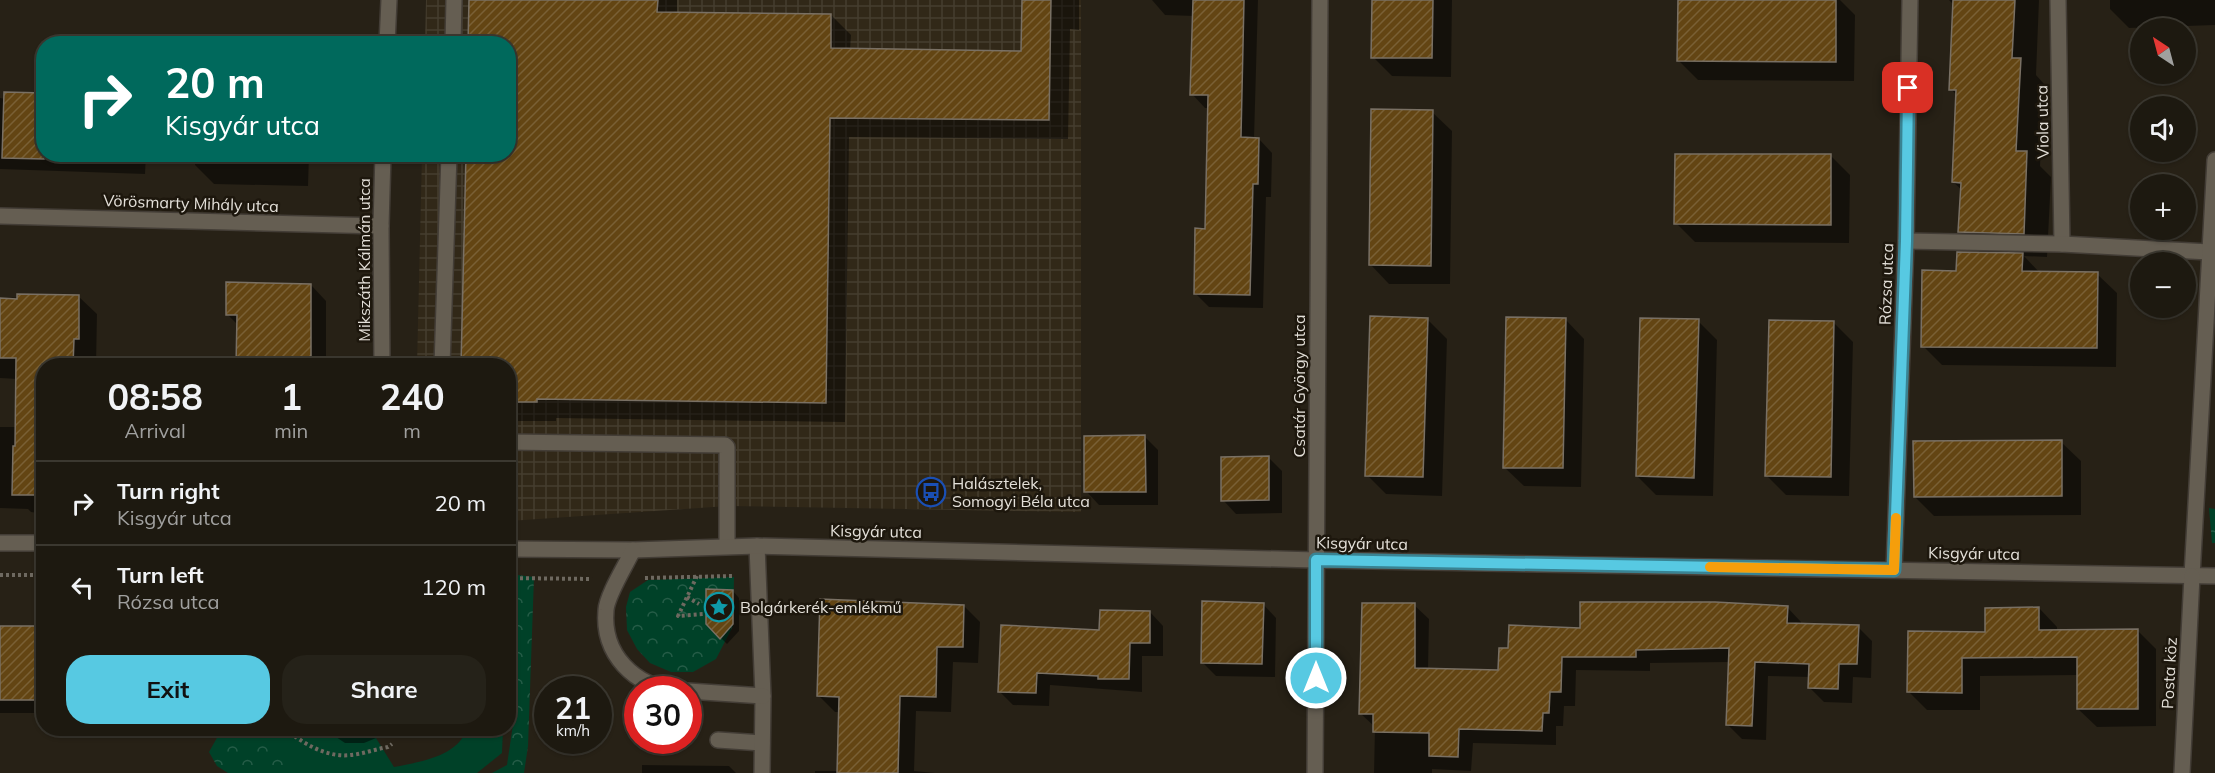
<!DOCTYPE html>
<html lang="en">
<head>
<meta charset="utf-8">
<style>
  body { margin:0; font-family:Mulish,sans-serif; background:#252219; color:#f1f3f6; height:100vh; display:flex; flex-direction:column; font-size:22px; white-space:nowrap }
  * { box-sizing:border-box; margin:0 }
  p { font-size:20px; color:#a0a09f }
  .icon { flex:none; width:33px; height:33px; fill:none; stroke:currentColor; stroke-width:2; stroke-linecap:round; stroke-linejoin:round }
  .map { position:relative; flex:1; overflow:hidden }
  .sheet { position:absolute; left:36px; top:358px; width:480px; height:378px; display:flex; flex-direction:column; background:#1d1910; border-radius:24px; box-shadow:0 2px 4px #0004,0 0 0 2px #3b3830 }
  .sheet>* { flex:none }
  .banner { position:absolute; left:36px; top:36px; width:480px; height:126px; border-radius:24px; box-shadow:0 2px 4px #0004,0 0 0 2px #3b3830; background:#00695c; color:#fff; overflow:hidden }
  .needle { width:39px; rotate:324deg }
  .tools { position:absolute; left:2130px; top:18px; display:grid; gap:12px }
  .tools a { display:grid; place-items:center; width:66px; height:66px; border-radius:50%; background:#1d1910; box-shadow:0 2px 4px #0004,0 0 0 2px #3b3830; font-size:30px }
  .speed { position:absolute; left:534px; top:676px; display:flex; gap:12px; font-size:30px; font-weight:700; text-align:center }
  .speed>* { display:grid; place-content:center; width:78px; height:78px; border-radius:50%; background:#1d1910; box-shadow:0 2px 4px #0004,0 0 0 2px #3b3830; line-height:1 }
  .speed small { font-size:15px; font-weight:400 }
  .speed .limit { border:9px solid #d22; background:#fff; color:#111 }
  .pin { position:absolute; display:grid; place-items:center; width:51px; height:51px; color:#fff; margin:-26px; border-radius:12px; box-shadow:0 3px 9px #0006 }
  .me { position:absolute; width:66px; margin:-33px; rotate:0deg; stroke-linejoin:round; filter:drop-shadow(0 0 4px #0008) }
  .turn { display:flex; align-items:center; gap:21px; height:126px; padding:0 30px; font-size:27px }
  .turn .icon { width:78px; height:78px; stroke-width:2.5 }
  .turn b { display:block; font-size:42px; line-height:51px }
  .eta { display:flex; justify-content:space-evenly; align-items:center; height:102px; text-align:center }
  .eta b { font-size:36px; font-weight:700; line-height:42px }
  .cta { display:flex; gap:12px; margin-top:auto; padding:12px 30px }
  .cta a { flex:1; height:69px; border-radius:24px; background:#57c9e2; color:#111; font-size:24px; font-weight:700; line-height:69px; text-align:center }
  .cta a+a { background:#252219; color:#f1f3f6 }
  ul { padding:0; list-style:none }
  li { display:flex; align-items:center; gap:18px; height:84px; padding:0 30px; border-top:2px solid #3b3830 }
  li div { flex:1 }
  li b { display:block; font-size:22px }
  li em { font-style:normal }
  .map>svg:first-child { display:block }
</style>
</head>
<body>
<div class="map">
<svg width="2215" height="773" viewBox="0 0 2215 773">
  <defs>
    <pattern id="industrial-grid" width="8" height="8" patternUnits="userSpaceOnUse" patternTransform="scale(1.5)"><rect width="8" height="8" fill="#312818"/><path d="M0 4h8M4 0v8" fill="none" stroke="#453d2e"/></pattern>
    <pattern id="forest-crowns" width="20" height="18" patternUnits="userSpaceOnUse" patternTransform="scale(1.5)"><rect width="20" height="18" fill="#004128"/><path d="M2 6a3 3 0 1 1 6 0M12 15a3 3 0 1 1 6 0" fill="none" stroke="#255c47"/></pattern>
    <pattern id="building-hatch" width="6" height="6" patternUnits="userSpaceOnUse" patternTransform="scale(1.5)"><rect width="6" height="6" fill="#634513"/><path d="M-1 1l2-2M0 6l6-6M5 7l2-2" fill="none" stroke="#796035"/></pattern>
  </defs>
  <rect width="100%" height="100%" fill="#272116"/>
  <path fill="url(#industrial-grid)" d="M426,0h655v512l-353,-6 -219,15 -1,-155h-91l5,-211 86,-1v-110l-83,-1z"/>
  <path fill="#004128" d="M239,729l93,2 35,-2 9,9 18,29c25,-5 63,-10 73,-38h36l-1,24 -25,20h-241z"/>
  <g fill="url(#forest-crowns)">
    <path d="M2209,508l6,1v34h-3z"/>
    <path d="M509,574l25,3 -6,169 -4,27h-32l15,-8 7,-47 -4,-50 3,-42 -4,-6z"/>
    <path d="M734,577l-1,49 -17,33 -23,13h-22l-21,-9 -13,-14 -10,-19 -1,-23 4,-15 18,-12z"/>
    <path d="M222,729h36l11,20 26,24h-67l-11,-7 -8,-14z"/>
  </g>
  <g fill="#0007">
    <path d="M470,0h207v13l154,2 20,20 -1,15 172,2 2,-52h55v30l-9,-1 -2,110 -219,-2 -4,285 -289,-4v3h-48v-55h-46l46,-212v-110z"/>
    <path d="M1152,0h106l-4,139h5l13,14 -1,44h-5l-3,111 -54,-1 -14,-14 11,-63 3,-122h-4l-13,-14 2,-78 -29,-1z"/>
    <path d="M1374,0h78l-1,77 -59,-1 -19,-19z"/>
    <path d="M1679,0h161l15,15 -1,66 -156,-1 -19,-19z"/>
    <path d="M1949,0h90l-3,75 8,9 -4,82 11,11 -4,80 -23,-1 16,17 57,1 20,19 -1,74 -174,-2 -19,-19 34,-74 25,-18 -23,-22 3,-42 -9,-8 4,-86 -6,-7 3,-84z"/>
    <path d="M2110,0h105v25l-86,3 -19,-19z"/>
    <path d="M0,98l6,1 38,55h102l-1,20 -145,-5z"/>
    <path d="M1432,112l20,19 -2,153h-61l-19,-20z"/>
    <path d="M195,154h114l-1,32 -94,-2 -19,-19z"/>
    <path d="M1831,156l19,19 -1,68 -154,-1 -19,-19z"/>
    <path d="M311,285l15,16v65h-88l1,-40 -12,-12z"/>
    <path d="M78,296l19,18 -1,52h-52v148l-13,-2 -3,-3 -28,-1v-81h17v-48l-17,-1v-80z"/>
    <path d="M1565,319l19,20 -3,148 -57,-1 -20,-19z"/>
    <path d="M1428,320l19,19 -5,157 -56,-2 -19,-19z"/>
    <path d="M1698,321l19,19 -4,156 -57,-1 -19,-19z"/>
    <path d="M1834,323l19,19 -4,154 -63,-1 -20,-20z"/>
    <path d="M1145,437l13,13v55h-59l-13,-14z"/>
    <path d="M2061,442l20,19v54l-147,1 -19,-19z"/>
    <path d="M1268,457l14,14v42l-46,1 -13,-14z"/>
    <path d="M733,591l6,7v33l-12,13 -20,-20z"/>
    <path d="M1263,604l13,14 -1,59 -59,-1 -14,-14z"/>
    <path d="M1414,605l15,14 -1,51 72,2 9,-22 73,-21 205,-22 14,15v3l57,2 14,14 -1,37 -18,-1 -1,26 -28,-1 -14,-14v-11l-42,-1 -2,64 -24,-1 -14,-14 2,-63 -80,1v8l-74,-1 -1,36h-11l-1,20h-7v19l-83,-2 -2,28 -39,-2v4h-58l1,-46 -14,-13z"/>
    <path d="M964,606l16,16 -2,41 -25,-1 -2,50 -35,-1 -2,60 21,2h-120v-2h24l1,-59h-5l-17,-17z"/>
    <path d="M2039,608l18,19v4h81l18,18v77l-59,1 -19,-18v-34l-98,1v34h-53l-18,-18 78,-59z"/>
    <path d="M1150,612l13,14v30h-21v36l-92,-7 -1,21 -36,-1 -14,-14 102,-59z"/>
    <rect x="0" y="628" width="44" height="85"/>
    <path d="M133,729h34v8l-28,-1z"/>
    <path d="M324,729h62l-5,7 -17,7h-19z"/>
    <path d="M642,765l87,1 7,7h-94z"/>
  </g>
  <g fill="url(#building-hatch)" stroke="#797064" stroke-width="1.5">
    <path d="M469,0h189l-1,12 174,2v34l190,3 1,-51h29l-2,120 -219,-2 -4,285 -289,-4v3h-29v-36h-47l5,-212h42v-110h-40z"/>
    <path d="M1193,0h51l-3,137 18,1 -1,46h-5l-3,111 -56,-1 1,-66 10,1 3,-134h-18z"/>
    <path d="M1372,0h61l-1,58h-61z"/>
    <path d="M1678,0h158v62l-159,-1z"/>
    <path d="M1953,0h62l-3,58h9l-5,93h11l-3,83 -66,-2 3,-49 -9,-1 4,-92h-7z"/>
    <path d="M4,92l40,1v66l-42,-1z"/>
    <path d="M1371,109l62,1 -2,156 -62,-1z"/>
    <path d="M1675,154h156v71l-157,-1z"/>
    <path d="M1957,252l66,1 -1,18 76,1 -1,76 -176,-1 1,-77 34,1z"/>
    <path d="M226,282l85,2v82h-75l1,-51h-11z"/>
    <path d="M17,294l62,1v44h-5l-1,27h-29v129h-32l1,-49h2l1,-88h-16v-60l17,1z"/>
    <path d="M1370,316l58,2 -5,159 -58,-1z"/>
    <path d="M1506,317l60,1 -3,150h-60z"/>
    <path d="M1640,318l59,1 -5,159 -58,-2z"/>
    <path d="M1769,320l65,1 -3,156 -66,-1z"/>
    <path d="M1145,435l1,57h-62v-56z"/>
    <path d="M2062,440v56l-148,1 -1,-56z"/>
    <path d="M1269,456v44l-48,1v-44z"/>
    <path d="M706,589l27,1v34l-13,15 -14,-15z"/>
    <path d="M820,599l144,6 -1,42h-26l-1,50 -36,-1 -2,77h-61l2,-76 -22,-1z"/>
    <path d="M1202,601l62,2 -2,61 -61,-1z"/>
    <path d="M1580,602h135l73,4 -1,17 72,2 -2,39h-18l-1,25 -30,-1 1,-24 -54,-2 -3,64 -26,-1 3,-77 -93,2v7h-74l-1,35h-11l-1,21h-6l-1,18 -83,-2 -1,28 -29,-1v-23l-56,-1v-18h-14l3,-111h53v65l83,2 1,-22h9l1,-23 71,3z"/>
    <path d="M2039,607v23l99,-1v80h-61v-52l-115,1v35l-55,-1 1,-61 77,1v-24z"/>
    <path d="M1100,610l50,1v32h-20l-1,36h-31v-3l-61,-3 -1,20 -38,-1 3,-67 98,5z"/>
    <path d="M0,626h42l2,52h-2v22h-42z"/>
  </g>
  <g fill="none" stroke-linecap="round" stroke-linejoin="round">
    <g stroke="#433d36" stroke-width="18">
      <g id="service">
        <path d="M2058,0l4,244"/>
        <path d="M453,44l1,-44"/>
        <path d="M1906,241l156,3 147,8"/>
        <path d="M442,366l7,-212"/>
        <path d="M508,442l217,3 2,2v99"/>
        <path d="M1894,570l12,-329 4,-241"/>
        <path d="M2192,576l23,-416"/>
        <path d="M718,740l44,3"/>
      </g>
    </g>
    <g stroke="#433d36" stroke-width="18">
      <g id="minor">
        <path d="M387,44l2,-44"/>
        <path d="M0,216l381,10"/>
        <path d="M382,366l-1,-140 2,-72"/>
        <path d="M0,543h44"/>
        <path d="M757,546l6,150 -1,77"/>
        <path d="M508,549l125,1 124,-4 559,14 899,16"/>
        <path d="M633,550c-7,15 -26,45 -27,60 -4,44 28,77 71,80"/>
        <path d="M688,691l75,5"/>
        <path d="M1315,773l5,-773"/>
        <path d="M2182,773l10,-197"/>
      </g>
    </g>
    <g stroke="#6e6960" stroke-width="4" stroke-dasharray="3 3" stroke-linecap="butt">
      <path d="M0,575h44"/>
      <path d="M697,576l-19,40 26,-2"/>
      <path d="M508,578l84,1"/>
      <path d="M645,578l88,-2"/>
      <path d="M687,597l12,7"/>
      <path d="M285,729c18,14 41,29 66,26 12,-1 25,-6 37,-8l4,-3"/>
    </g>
    <use href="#service" stroke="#655e52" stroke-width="15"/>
    <use href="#minor" stroke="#655e52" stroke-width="15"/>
  </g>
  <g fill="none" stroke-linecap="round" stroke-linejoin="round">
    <g stroke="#398393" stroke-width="15">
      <path id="route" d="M1316,678v-118l578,10 12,-329 2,-153"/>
    </g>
    <use href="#route" stroke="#57c9e2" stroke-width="10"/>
    <path stroke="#f59e0b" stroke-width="10" d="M1710,567l184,3 2,-52"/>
  </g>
  <defs>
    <g id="bus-ring" transform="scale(1.5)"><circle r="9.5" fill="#1d170d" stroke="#1a4fb4" stroke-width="1.5"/><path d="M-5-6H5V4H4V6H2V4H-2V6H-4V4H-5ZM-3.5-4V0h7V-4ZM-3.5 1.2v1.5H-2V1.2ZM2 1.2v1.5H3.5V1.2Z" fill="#1a4fb4"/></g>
    <g id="sight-ring" transform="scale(1.5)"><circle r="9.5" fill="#1d170d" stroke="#0f9aa8" stroke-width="1.5"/><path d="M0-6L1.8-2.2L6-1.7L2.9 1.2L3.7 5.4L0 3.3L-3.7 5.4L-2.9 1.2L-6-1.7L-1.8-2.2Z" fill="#0f9aa8"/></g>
  </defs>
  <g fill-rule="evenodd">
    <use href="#bus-ring" x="931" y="492"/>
    <use href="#sight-ring" x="719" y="607"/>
  </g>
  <g text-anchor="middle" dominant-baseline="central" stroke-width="5" stroke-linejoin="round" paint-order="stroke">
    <g font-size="16" fill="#e4e0d9" stroke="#1d170d">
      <text transform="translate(2042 122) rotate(-91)">Viola utca</text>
      <text transform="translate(191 203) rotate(2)">Vörösmarty Mihály utca</text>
      <text transform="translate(364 260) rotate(-90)">Mikszáth Kálmán utca</text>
      <text transform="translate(1886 284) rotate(-88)">Rózsa utca</text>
      <text transform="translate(1299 386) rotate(-90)">Csatár György utca</text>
      <text transform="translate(876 531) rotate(1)">Kisgyár utca</text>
      <text transform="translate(1362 543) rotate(1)">Kisgyár utca</text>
      <text transform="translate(1974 553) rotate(1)">Kisgyár utca</text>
      <text transform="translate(2169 673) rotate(-87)">Posta köz</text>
    </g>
    <g font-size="16" fill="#e4e0d9" stroke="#1d170d" text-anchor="start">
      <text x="952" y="483">Halásztelek,<tspan x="952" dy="18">Somogyi Béla utca</tspan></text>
      <text x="740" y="607">Bolgárkerék-emlékmű</text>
    </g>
  </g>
</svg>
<div class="tools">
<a><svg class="needle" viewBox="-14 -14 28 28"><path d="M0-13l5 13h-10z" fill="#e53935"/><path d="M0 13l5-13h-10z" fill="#a0a09f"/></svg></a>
<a><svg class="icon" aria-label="sound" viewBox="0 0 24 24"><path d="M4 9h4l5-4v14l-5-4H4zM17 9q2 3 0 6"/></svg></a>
<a>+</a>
<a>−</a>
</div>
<div class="speed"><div>21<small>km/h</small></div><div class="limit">30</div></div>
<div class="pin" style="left:1908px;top:88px;background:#d93025"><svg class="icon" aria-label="arrive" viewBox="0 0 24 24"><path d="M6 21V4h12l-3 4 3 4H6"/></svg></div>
<svg class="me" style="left:1316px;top:678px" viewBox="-20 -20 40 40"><circle r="17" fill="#57c9e2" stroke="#fff" stroke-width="3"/><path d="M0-11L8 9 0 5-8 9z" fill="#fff"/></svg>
<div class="banner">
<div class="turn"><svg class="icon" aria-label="right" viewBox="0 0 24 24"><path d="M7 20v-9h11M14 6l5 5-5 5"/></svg><div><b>20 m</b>Kisgyár utca</div></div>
</div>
<section class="sheet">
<div class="eta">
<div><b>08:58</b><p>Arrival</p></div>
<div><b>1</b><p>min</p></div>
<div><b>240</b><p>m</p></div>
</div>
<ul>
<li><svg class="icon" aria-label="right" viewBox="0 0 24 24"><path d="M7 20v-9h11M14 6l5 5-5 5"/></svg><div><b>Turn right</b><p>Kisgyár utca</p></div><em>20 m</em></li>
<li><svg class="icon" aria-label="left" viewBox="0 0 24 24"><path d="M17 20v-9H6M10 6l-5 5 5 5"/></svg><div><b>Turn left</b><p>Rózsa utca</p></div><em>120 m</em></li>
</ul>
<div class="cta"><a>Exit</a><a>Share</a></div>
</section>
</div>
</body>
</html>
